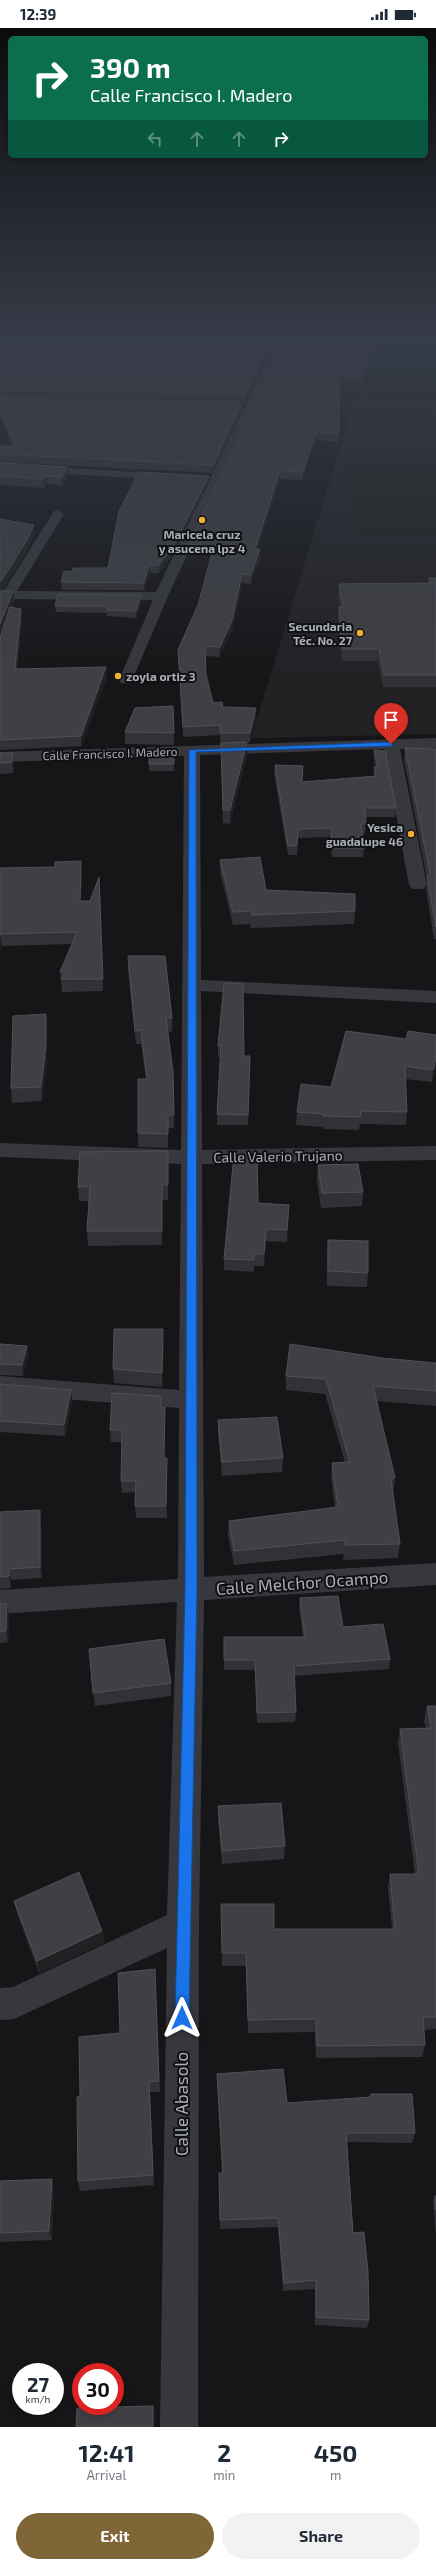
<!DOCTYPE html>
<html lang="en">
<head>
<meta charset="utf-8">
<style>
  body { margin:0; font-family:"Exo 2",sans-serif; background:#f2f2f3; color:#1f2937; height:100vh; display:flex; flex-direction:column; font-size:15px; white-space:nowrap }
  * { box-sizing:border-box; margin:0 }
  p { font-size:13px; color:#747a83 }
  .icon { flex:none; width:22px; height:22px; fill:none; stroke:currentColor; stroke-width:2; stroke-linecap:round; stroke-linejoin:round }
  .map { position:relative; height:2399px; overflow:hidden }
  .panel { display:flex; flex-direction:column; background:#fff; flex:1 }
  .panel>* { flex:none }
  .guide { position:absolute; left:8px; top:8px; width:420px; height:122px; border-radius:6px; box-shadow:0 2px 6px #0003; background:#0b6e4f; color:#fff; overflow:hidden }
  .speed { position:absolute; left:12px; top:2335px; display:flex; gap:8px; font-size:20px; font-weight:700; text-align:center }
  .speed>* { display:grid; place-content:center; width:52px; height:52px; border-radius:50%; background:#fff; box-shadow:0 2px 6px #0003; line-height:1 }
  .speed small { font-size:10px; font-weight:400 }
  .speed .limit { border:6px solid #d22; background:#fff; color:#111 }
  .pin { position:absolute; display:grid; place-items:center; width:34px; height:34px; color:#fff; margin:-41px -17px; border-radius:50% 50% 50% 0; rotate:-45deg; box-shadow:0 0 4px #0007 }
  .pin .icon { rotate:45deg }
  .me { position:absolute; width:44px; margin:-22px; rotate:0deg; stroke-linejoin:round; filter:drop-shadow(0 0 3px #0008) }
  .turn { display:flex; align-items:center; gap:14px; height:84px; padding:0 16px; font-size:18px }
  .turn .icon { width:52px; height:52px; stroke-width:2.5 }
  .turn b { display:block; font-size:28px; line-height:34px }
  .lanes { display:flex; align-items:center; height:38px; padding:0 16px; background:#0003; justify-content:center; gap:20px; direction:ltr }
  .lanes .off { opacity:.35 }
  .eta { display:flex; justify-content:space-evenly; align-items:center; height:68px; text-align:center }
  .eta b { font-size:24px; font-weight:700; line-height:28px }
  .primary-button { display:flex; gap:8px; margin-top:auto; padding:8px 16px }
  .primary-button a { flex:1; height:46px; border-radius:24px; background:#7e6636; color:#fff; font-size:16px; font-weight:700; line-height:46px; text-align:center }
  .primary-button a+a { background:#f2f2f3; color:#1f2937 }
  .status { display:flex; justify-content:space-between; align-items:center; height:28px; padding:0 20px; background:#fff; direction:ltr }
  .status svg { height:11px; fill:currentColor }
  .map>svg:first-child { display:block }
</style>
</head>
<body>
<div class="status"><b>12:39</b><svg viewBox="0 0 49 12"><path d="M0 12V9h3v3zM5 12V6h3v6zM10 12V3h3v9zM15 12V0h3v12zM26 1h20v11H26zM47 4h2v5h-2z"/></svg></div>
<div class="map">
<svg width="436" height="2399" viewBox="0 0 436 2399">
  <rect width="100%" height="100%" fill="#161618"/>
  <path fill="#222225" d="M356,368l80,6v332l-185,4z"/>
  <g fill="#1c231d">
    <path d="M378,312h58v45l-69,-11z"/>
    <path d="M436,437v68l-79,1 -16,-68z"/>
  </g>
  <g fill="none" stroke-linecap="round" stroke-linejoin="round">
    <g fill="#37383d" fill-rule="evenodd">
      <path d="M277,312h10l-119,256 -37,87h-10l-2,-3 34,-80 -153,-1v-8h4l50,-80 4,-1 6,4 -47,77 139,1z"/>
      <path d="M0,436l167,10 6,3 -6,3 -167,-10z"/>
      <path d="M436,710v10l-36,1 27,136 -3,4h-12l-3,-4 -25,-136 -184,6 1,225 235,11v12l-235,-12 1,159 234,-4v14l-234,4 2,413 232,-14v22l-232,15 -5,324 -1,503h-38l7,-479 -153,71 -14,1v-32l13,-1 154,-72 10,-313 -177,12v-24l178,-11 1,-171 -179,-14v-18l179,14 2,-226 -181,-7v-14l181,7 3,-394 -184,6v-10z"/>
    </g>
  </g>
  <g fill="#323236">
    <path d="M0,312h275l-29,62 -140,-1 136,2v8l-29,62 -213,-11 68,5 1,8 -7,10 -15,-1 -3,4 -44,-3v-39l13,1 -13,-33z"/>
    <path d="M285,312l84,8 6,7 -13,27 -22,-1 -1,61 -23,-2 -14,40 -22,-1 -23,70 3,9 -9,26 -9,-1 -10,47 -13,27 -13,-1v18l6,25 2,4 9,4 33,11 -6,24 -3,1v12l-17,69 -7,-1 -3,-88 -37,2 -5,-87 20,-45 14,-51 -22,-1 -1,-9z"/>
    <path d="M209,455l-35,69 -15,21h-9l-6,17h-82l-1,-8 11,-10 36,-4z"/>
    <path d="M429,550h7v109h-53l-5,-26h-36l-4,-42 1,-12h1l-2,-12 1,-11 89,-1z"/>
    <path d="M0,563h13l1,10 -3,6 11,12 -5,50 90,8 -26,69 -81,4v-112l3,-10 -3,8z"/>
    <path d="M141,573l-5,17 -29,-2v-3l-51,-1 -1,-6z"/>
    <path d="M173,678l1,39 -49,-1v-12z"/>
    <path d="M405,720l31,1v190h-2l-8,-50 1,-10 -23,-119z"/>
    <path d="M374,722l22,58 -1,9h-29l-1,17 -3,-1 2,15 -1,9h-31l-2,-20 -32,1 -1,17h-9l-14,-81 1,-9 27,17 72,-5v-10h1l-1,-8z"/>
    <path d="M174,723v20h-25v-19z"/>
    <path d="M0,725h13l1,10 -1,10 -13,1z"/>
    <path d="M220,832l46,30 89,21 -1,13 -103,4 -1,-4 -17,1 -13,-53z"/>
    <path d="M81,833l1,12 -1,28h9l10,-12 3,102 -41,1 -2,-20 12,-28 -70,2 -2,6v-84l55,-1z"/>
    <path d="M128,928l44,62v13l-4,1 6,53v43h-6v20l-30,-1v-14l8,-54 -5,-35h-5l-8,-74z"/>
    <path d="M224,955l20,73h6l-2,69h-31l3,-68h-2v-11z"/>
    <path d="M46,986l1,14v31l-5,42 -30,2 -1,-15z"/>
    <path d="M436,1007v30l-4,17 -27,-3 2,33 -1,13 -46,-1 -1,6 -36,-1v-2l-27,-2 1,-13 34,-25 75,-48z"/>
    <path d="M168,1123v49h-6v45l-74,1 -1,-15 2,-30h-10l-1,-14z"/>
    <path d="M318,1137l45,27 -1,14 -41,2 -4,-28z"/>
    <path d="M258,1175l31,2 -2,37 -21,-1 -2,25h-10v6l-30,-2v-11z"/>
    <path d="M328,1212l40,33 -1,14 -40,-1v-32z"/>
    <path d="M0,1316l27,2 1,11 -5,19 -23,-1z"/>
    <path d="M164,1316l-2,43 -48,-4 -1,-14z"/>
    <path d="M382,1330l54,5v43l-59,-5 18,77 -2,15 7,51 -2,14 -55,2 1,-6 -110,11 -6,-30 1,-14 106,-13 -4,-31 1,-14 13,-1 -20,-68 -39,-4v-14z"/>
    <path d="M0,1356l71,6 1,11 -7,35 -65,-4z"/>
    <path d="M162,1379h3l-1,51 3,12v48h-31l-1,-12v-14l-13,1 -1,-12 1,-39h-11l-1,-12z"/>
    <path d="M218,1392l65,38 -1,14 -60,4 -4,-42z"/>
    <path d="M0,1484l41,9 1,57 -31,2v8l-11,1z"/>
    <path d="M300,1570l90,61 -1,10 -95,7 2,36 -1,10 -38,1 -2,-53h-31v-33h79l-4,-29z"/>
    <path d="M0,1575l9,12 -1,27 -8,1z"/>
    <path d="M89,1621l82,34v13l-76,10z"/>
    <path d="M427,1678h9v323l-12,1 1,15 -3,12 -106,1 -1,-26 -67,1 -2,-67h-24l-1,-62 53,25h118l-4,-41 2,-14h25l-17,-131 2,-14 26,-1 -2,-7z"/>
    <path d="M218,1778l67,40 -1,13 -62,5 -4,-45z"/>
    <path d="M14,1873l88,30 2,12 -65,30 -22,-60z"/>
    <path d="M155,1953l5,111h-10l4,93 -74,6 -2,-10 2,-85 40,-63z"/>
    <path d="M217,2046l70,29 83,-6 1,-3 44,39 -3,10 -65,-1 6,91 16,87 -2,8 -52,-3v-36l-32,2 -5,-64 -58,2 -1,-46 3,-10 -5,-89z"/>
    <path d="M0,2153l54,8 -2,51 -52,2z"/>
    <path d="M435,2168h1v39l-3,-34z"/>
  </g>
  <g fill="#212124">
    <path d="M272,312h3l-29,62v-8z"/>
    <path d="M370,312h1l-3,15v-8z"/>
    <path d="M375,320v7l-13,27 1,-8z"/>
    <path d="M242,375v8l-29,62v-8z"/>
    <path d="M316,404v8l-14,40 1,-8z"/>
    <path d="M68,439l1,8 -7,10v-8z"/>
    <path d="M280,443v8l-26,79 1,-9z"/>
    <path d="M46,448l1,8 -3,4 -1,-9z"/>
    <path d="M209,448v7l-35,69 -15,21v-8z"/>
    <path d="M34,497v9l-6,15 -25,41 -3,1v-10z"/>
    <path d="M260,521v9l-9,26v-9z"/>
    <path d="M149,537l1,8 -6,17v-7z"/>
    <path d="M242,546v9l-10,47 -13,27 1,-10z"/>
    <path d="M13,563l1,10 -14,35v-12z"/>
    <path d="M141,567v6l-5,17v-7z"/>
    <path d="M21,581l1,10 -7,60v-10z"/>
    <path d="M106,639l1,10 -26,69v-10z"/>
    <path d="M256,680v10l-6,24v-9z"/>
    <path d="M247,714v13l-17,69v-14z"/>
    <path d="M13,725l1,10 -1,10 -1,-11z"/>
    <path d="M81,833l1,12 -2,40v-12z"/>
    <path d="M0,906l2,12 -2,6z"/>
    <path d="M46,986l1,14v31l-5,42 -1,-14z"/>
    <path d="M436,1030v7l-4,17 1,-12z"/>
    <path d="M266,1201v12l-2,25v-12z"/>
    <path d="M163,1301l1,15 -2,43v-14z"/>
    <path d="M27,1318l1,11 -5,19 -1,-11z"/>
    <path d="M71,1362l1,11 -7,35 -1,-11z"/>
    <path d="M165,1379v12l-1,51v-12z"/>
    <path d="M167,1430v60l-1,-12z"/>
    <path d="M40,1482l1,11 1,57 -2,-11z"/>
    <path d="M9,1541l2,11v8l-2,-12z"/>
    <path d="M7,1576l2,11 -1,27 -2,-11z"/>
    <path d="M102,1903l2,12 -65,30 -2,-12z"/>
    <path d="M149,2054l1,10 4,93 -1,-10z"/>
    <path d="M52,2151l2,10 -2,51 -3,-9z"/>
    <path d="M153,2378l1,8v13h-1z"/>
  </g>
  <g fill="#3f3f44" stroke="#4f5156">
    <path d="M0,312h272l-26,54 -246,-3z"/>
    <path d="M285,312h85l-2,7 7,1 -12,26 -23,-1 -1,60 -23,-1 -13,40 -23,-1 -25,78h5l-9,26 -9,-1 -10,46 -12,27 -15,-1 1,28 6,25 2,4 8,-1 1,5 33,1 -6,25h-30v-8l-37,2 -5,-77 20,-45 16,-59 -25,-2z"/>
    <path d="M0,370l242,5 -29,62 -213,-11v-8l15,1 -15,-39z"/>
    <path d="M0,435l68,4 -6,10 -16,-1 -3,3 -43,-3z"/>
    <path d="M139,444l70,4 -35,69 -15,20h-10l-5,18 -83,-1 3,-11 8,1 1,-4h35l11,-57z"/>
    <path d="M0,491l34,6 -7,15 -25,40 -2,1z"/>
    <path d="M429,550h7v97h-52l-5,-26h-37l-3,-42h4l-4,-23 91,-1z"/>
    <path d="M0,563h13l-13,33z"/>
    <path d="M58,566l83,1 -5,16 -29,-1 1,-4h-53z"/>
    <path d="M10,579l11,2 -6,60 91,-2 -25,69 -81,4v-102z"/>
    <path d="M173,678l1,27 -49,-1 10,-24z"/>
    <path d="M247,714l-17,68h-7l-2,-67z"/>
    <path d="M405,720l31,1v178l-9,-51 3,-3z"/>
    <path d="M374,722l11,1 11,57h-31l1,16h-5l3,24h-32l-1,-20 -33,1 -1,16 -9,1 -13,-81 28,1 -1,16 74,-6 -2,-9h4z"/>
    <path d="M174,723v13h-25v-12z"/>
    <path d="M0,725h13l-1,9 -12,1z"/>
    <path d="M260,829l6,33 89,4v17l-103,4 -1,-4 -18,1 -13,-52z"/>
    <path d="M81,833l-1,40h10l9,-24 4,102h-42l4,-7h-5l17,-40 -77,2v1v-67l55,-1v-5z"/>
    <path d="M128,928h37l7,62h-6l7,54 1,43h-6v19l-30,-1v-54h9l-6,-49 -6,1z"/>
    <path d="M224,955l19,1 1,72h6l-2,59 -31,-1 4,-68h-3z"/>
    <path d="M46,986v31l-5,42 -30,1 2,-72z"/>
    <path d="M346,1003l60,8 2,-8 28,4v23l-3,12 -28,-4 2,46 -46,-1 -1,6 -37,-1 1,-2 -27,-2 4,-28 30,3z"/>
    <path d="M168,1123v34h-6v46h-75l3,-45 -12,1 2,-35z"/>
    <path d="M234,1126h23l1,49 31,2 -2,25 -21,-1 -2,25h-10v6l-30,-1z"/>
    <path d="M358,1136l5,28 -41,1 -4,-28z"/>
    <path d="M328,1212l40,1v32l-40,-2z"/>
    <path d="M114,1301h49l-1,44 -49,-4z"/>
    <path d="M0,1316l27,2 -5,19 -22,-1z"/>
    <path d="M290,1316l92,14 54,5v28l-63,-5 22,92 -4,1 9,65 -55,1v-5l-111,11 -5,-30 109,-14 -6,-44 18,-1 -24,-83 -40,-3z"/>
    <path d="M0,1356l71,6 -7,35 -64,-4z"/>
    <path d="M112,1365l49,3v11h4l-1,51h3l-1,48h-31l1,-25h-15l1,-51h-12z"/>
    <path d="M277,1389l6,41 -61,4 -4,-42z"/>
    <path d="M40,1482v57l-31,2v7l-9,1v-65z"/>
    <path d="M338,1568l5,31 40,-3 7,35 -96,7 2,46 -39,1 -2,-53h-31v-23h81l-5,-39z"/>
    <path d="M0,1575l7,1 -1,27 -6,1z"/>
    <path d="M164,1611l7,44 -78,10 -4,-44z"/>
    <path d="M427,1678h9v311h-13l2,28 -108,1 -1,-27 -68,1 -2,-67h-24l-1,-49h53v25h121l-5,-55h29l-19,-145 31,-1z"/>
    <path d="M281,1775l4,43 -63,5 -4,-45z"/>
    <path d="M79,1844l23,59 -65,30 -23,-60z"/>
    <path d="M155,1941l4,112 -10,1 4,93 -75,6 -1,-84 3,-1 -1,-59 41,-4 -2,-60z"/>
    <path d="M283,2041l4,34 84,-6v-3h41l3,39h-69l7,100 11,-1 4,40 1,48 -53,-3v-37l-32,3 -6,-65 -58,2 -1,-47h4l-6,-99z"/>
    <path d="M52,2151l-3,52 -49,2v-52z"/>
    <path d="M435,2168h1v14z"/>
    <path d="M153,2378v21h-77l1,-19z"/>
  </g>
  <linearGradient id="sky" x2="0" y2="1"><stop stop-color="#0c0c0d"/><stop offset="0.48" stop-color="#363c48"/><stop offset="1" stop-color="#363c48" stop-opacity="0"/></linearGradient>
  <rect width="436" height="648" fill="url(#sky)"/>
  <path fill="#1a73e8" stroke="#114b97" d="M391,714l2,4 -197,6 1,838 -8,428 -2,5 -5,2 -5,-2 -2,-5 10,-428 4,-840z"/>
  <g fill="#f2b134" stroke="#111113" stroke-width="1.5">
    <circle cx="202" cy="492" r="4"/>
    <circle cx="360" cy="605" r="4"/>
    <circle cx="118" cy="648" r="4"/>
    <circle cx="411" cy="806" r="4"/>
  </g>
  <g text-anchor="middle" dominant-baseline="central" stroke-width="4" stroke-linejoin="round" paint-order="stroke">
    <g font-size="12" font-weight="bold" fill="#a8adb8" stroke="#111113" text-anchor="end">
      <text x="202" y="506" text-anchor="middle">Maricela cruz<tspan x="202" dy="14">y asucena lpz 4</tspan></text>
      <text x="352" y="598">Secundaria<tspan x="352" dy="14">Téc. No. 27</tspan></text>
      <text x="126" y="648" text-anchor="start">zoyla ortiz 3</text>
      <text x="403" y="799">Yesica<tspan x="403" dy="14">guadalupe 46</tspan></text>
    </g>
    <g font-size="12" fill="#a8adb8" stroke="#111113">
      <text transform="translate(110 725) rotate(-2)">Calle Francisco I. Madero</text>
    </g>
    <g font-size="14" fill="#a8adb8" stroke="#111113">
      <text transform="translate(278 1128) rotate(-1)">Calle Valerio Trujano</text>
    </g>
    <g font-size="17" fill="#a8adb8" stroke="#111113">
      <text transform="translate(302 1554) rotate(-4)">Calle Melchor Ocampo</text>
      <text transform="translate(181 2076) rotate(-90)">Calle Abasolo</text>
    </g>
  </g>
</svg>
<div class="speed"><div>27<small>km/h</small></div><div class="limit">30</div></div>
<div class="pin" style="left:391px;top:716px;background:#d93025"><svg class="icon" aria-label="arrive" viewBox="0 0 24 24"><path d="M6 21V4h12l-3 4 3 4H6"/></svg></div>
<svg class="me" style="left:182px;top:1990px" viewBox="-20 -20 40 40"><path d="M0-17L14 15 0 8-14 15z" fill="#1a73e8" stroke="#fff" stroke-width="4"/></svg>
<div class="guide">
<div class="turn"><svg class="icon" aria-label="right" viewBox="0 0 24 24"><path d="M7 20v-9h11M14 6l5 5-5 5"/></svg><div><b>390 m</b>Calle Francisco I. Madero</div></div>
<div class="lanes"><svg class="icon off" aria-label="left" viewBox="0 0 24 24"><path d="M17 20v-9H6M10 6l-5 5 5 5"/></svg><svg class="icon off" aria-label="ahead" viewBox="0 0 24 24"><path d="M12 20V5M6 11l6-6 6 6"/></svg><svg class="icon off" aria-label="ahead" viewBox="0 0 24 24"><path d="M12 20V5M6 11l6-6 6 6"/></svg><svg class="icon" aria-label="right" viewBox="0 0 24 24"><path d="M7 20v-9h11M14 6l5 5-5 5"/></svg></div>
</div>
</div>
<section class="panel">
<div class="eta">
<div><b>12:41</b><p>Arrival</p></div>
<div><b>2</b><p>min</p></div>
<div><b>450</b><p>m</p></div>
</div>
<div class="primary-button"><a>Exit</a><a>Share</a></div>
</section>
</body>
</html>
